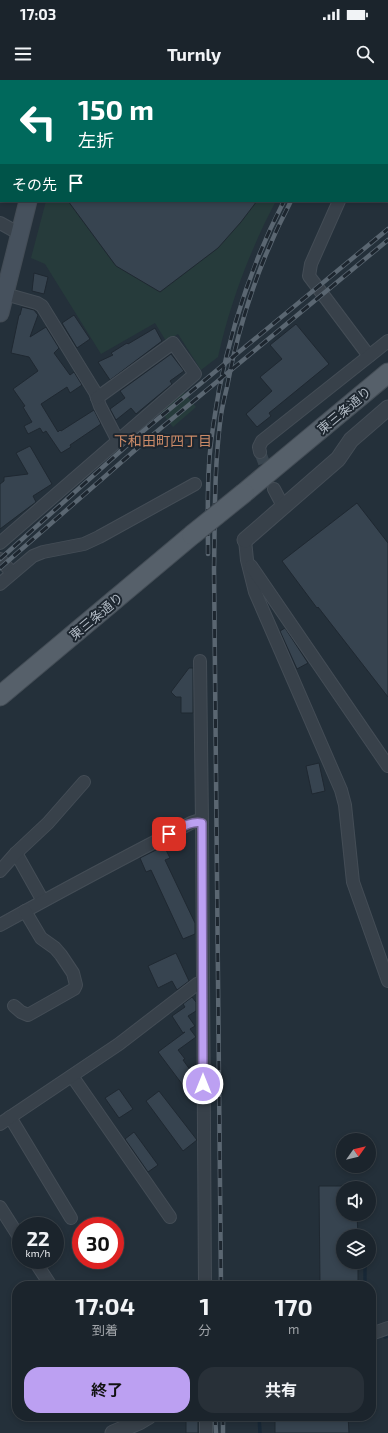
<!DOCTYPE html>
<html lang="ja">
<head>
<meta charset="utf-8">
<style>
  body { margin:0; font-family:"Exo 2","Noto Sans JP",sans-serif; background:#283038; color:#f1f3f6; height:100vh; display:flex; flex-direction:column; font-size:15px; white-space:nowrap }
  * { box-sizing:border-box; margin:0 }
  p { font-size:13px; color:#a0a4a9 }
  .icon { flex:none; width:22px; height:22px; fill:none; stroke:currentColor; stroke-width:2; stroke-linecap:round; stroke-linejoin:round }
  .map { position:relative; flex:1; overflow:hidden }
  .sheet { position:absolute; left:12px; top:1201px; width:364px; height:140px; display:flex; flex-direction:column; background:#1b242c; border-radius:16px; box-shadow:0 2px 6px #0003,0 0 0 1px #394148 }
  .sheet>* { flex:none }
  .hud { position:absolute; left:0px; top:0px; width:388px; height:122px; box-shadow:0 2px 6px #0003,0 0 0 1px #394148; background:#00695c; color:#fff; overflow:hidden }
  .needle { width:26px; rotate:56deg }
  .fabs { position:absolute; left:336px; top:1053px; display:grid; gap:8px }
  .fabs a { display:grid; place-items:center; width:40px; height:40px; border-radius:50%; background:#1b242c; box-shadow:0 2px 6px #0003,0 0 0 1px #394148; font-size:20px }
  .speed { position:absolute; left:12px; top:1137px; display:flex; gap:8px; font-size:20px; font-weight:700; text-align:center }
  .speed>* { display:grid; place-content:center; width:52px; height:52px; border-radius:50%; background:#1b242c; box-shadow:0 2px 6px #0003,0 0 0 1px #394148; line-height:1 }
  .speed small { font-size:10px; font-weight:400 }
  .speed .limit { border:6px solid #d22; background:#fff; color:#111 }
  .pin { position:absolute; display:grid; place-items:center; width:34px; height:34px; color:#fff; margin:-17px; border-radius:8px; box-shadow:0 2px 6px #0006 }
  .me { position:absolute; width:44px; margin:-22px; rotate:0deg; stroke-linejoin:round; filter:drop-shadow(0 0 3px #0008) }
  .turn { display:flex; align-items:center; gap:14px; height:84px; padding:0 12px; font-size:18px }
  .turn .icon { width:52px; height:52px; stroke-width:2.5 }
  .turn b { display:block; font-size:28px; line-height:34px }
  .then { display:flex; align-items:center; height:38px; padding:0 12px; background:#0003; gap:8px; font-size:15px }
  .eta { display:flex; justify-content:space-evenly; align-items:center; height:68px; text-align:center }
  .eta b { font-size:24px; font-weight:700; line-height:28px }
  .action { display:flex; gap:8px; margin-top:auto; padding:8px 12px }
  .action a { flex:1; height:46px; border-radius:16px; background:#bca0f2; color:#111; font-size:16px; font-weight:700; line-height:46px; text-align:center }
  .action a+a { background:#283038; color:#f1f3f6 }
  .status { display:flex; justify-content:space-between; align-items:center; height:28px; padding:0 20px; background:#1b242c; direction:ltr }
  .status svg { height:11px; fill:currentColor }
  header { display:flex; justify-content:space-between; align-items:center; height:52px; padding:0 12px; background:#1b242c; font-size:18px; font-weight:700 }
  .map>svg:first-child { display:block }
</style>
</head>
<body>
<div class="status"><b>17:03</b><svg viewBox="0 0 49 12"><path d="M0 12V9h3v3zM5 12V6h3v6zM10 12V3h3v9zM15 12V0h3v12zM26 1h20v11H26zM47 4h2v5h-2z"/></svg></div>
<header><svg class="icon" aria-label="menu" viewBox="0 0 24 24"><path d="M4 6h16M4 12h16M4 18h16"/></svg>Turnly<svg class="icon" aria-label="search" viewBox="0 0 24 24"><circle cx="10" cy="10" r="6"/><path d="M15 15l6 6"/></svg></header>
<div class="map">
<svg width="388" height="1353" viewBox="0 0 388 1353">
  <rect width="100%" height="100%" fill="#24303a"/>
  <g fill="#263b3b">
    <path d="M206,0h146l-148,1z"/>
    <path d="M46,121h230c-26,49 -46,102 -58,156l-17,13 -23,-36 -12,7 -11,-18 -54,31 -56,-90 -14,-6z"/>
    <path d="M182,310l14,17 -23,20 -14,-18z"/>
  </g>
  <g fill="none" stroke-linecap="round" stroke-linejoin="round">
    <g stroke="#182837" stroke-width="3.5">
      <path d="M365,1206v-24"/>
      <path d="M385,1257l3,-1"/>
      <path d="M259,1336l1,17"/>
    </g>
  </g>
  <g fill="#374450" stroke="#1f2831">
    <path d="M68,121h189l-16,21 -23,26 -58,44 -44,-26z"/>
    <path d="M34,193l14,4 -4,17 -12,-3z"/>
    <path d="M22,227l12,3 4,5 -8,22 16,-10 13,21 -5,5 16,22 4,-3 8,13 -12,8 -3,-6 -26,17 17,28 2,-2 1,1 33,-21 7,14 -31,21 1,2 -10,6 -15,-22 -3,2 -3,-5 -12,6 -4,-8 8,-4 -9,-15 2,-1 -12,-17 25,-18 -9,-14 -18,-4 8,-38h1z"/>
    <path d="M74,235l16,24 -13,9 -15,-25z"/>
    <path d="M296,244l33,40 -60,49 2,3 -14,11 -11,-13 26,-23 -12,-14 22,-18 -12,-14z"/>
    <path d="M155,248l7,13 -52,39 -12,-18 15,-7 -2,-2 16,-10 1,1z"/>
    <path d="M171,274l13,17 -14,10 2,3 -36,30 -5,-6 -15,12 -6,-11 15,-11 -5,-7z"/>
    <path d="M30,366l22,38 -19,12 3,6 -36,27v-45l4,-3v-4l24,-3 -12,-21z"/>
    <path d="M357,423l31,40v154l-70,-90 -1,1 -35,-47z"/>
    <path d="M285,548l23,35 -11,6 -17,-38z"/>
    <path d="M189,588h4v45h-12v-16h-5l-5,-5z"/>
    <path d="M319,683l6,28 -13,3 -6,-28z"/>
    <path d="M164,766l6,12 -5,2 30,63v11l-12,5 -32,-69 -5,2 -6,-14z"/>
    <path d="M176,873l13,28 -12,9 -5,-9 -14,7 -10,-22z"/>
    <path d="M192,917l4,5v9l-8,5 7,10 -5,3 6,8 -18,13 7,9 -2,1 13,18v2l-11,8 -27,-36 27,-20 -2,1 -11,-17 13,-9 -2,-3z"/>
    <path d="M119,1009l14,20 -14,9 -14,-20z"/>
    <path d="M159,1011l38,49 -14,11 -37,-50z"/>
    <path d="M134,1052l24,33 -10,7 -23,-33z"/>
    <path d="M319,1106h24v28h14l1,22h-15v26h15v24h-38z"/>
    <rect x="186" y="1336" width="12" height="17"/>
    <path d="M275,1336h73l1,17h-74z"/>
  </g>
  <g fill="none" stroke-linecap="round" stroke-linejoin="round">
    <path stroke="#39454f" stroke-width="12" stroke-dasharray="12 6" stroke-linecap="butt" d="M260,372l10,27"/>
    <g stroke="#444d56" stroke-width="14">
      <g id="minor">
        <path d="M387,31l1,-1"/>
        <path d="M339,121l-28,63 -2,12 60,80"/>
        <path d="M0,143l20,11"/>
        <path d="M5,214l32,9 5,3 53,86 5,14 18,35"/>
        <path d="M260,372l-1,-5 3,-6 126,-100"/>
        <path d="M274,409l9,17"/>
        <path d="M245,460l2,20 8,32 86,198 4,15 8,77 35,99"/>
        <path d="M0,463l195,-169 -22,-31 -76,55"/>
        <path d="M0,479l12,14"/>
        <path d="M251,486l137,200"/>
        <path d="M0,504l33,-28 10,-4 41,-8 15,-7 96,-53"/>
        <path d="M200,581l2,162 3,463"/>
        <path d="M16,773l27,48"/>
        <path d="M0,791l16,-18 32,-30 36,-41"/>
        <path d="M0,845c63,-35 127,-69 191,-102l6,-2 5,2"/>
        <path d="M14,926l7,6 7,3 46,-26 2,-4 -3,-12 -12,-18 -6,-7 -14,-10 -16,-27"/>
        <path d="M72,996l98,141"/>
        <path d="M10,1037l61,101"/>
        <path d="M0,1044l119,-80 78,-60 6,-2"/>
        <path d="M0,1127l21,33"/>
        <path d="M34,1180l17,26"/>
        <path d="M371,1254l17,-6"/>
        <path d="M206,1353v-17"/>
      </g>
    </g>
    <g stroke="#444d56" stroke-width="17">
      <g id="tertiary">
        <path d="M245,460l93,-81 13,-19 37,-32"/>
        <path d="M113,1353l26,-11 10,-6"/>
      </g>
    </g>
    <g stroke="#444d56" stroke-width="19">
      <g id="secondary">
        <path d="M59,1v-1"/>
        <path d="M0,233l28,-112"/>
      </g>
    </g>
    <g stroke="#444d56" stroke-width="21">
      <g id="primary">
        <path d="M244,413l144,-120"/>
        <path d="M0,616l192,-161"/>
      </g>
    </g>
    <use href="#minor" stroke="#38414a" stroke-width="12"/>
    <use href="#tertiary" stroke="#38414a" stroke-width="15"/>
    <use href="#secondary" stroke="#46515d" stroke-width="17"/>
    <use href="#primary" stroke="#56606a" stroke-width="19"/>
    <g stroke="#5a6671" stroke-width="4.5">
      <g id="rail">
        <path d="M191,1l2,-1"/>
        <path d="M361,1l1,-1"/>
        <path d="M369,1l1,-1"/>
        <path d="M0,100l1,-1"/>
        <path d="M208,474c0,-29 -1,-59 1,-88 1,-26 6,-51 10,-76 13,-66 34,-129 65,-189"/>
        <path d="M0,479l142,-127 246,-203"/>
        <path d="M0,488l149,-130 239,-198"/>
        <path d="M221,1206l-7,-717c1,-48 0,-97 6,-146 1,-12 4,-24 7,-36 12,-65 33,-127 64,-186"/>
        <path d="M215,1336l1,17"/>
        <path d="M223,1336v17"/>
      </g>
    </g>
    <use href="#rail" stroke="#1d262f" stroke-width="3" stroke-dasharray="9" stroke-linecap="butt"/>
    <g stroke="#444d56" stroke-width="21" stroke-linecap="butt">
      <path id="primary-bridge" d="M192,455l52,-42"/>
    </g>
    <use href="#primary-bridge" stroke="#56606a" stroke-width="19"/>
  </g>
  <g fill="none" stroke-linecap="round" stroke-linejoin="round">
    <g stroke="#7a689d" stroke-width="10">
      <path id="route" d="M169,754c10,-5 22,-14 33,-11l1,261"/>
    </g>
    <use href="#route" stroke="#bca0f2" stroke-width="7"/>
  </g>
  <g text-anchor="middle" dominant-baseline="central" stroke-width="4" stroke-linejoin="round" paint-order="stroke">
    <g font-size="13" fill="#b3bcc6" stroke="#1d262f">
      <text transform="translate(344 330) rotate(-40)">東三条通り</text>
      <text transform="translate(96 536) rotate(-40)">東三条通り</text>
    </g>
    <g font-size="14" fill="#cc8b68" stroke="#1d262f">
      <text x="163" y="360">下和田町四丁目</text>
    </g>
  </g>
</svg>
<div class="fabs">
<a><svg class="needle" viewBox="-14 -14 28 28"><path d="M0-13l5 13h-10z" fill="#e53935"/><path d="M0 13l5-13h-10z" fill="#a0a4a9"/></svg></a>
<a><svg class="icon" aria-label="sound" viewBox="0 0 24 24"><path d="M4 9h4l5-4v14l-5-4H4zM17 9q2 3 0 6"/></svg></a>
<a><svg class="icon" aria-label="layers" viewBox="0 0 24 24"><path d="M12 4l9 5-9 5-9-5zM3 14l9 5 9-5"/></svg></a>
</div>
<div class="speed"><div>22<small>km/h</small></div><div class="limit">30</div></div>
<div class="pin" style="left:169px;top:754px;background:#d93025"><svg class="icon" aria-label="arrive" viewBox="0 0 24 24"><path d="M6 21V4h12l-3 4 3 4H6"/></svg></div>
<svg class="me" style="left:203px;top:1004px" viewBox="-20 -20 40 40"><circle r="17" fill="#bca0f2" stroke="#fff" stroke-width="3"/><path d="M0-11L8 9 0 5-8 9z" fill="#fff"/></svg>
<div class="hud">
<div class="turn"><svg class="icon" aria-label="left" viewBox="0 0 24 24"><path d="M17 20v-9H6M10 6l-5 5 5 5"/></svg><div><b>150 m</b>左折</div></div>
<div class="then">その先<svg class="icon" aria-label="arrive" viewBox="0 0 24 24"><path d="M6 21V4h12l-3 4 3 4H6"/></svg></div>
</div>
<section class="sheet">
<div class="eta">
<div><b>17:04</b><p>到着</p></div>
<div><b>1</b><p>分</p></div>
<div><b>170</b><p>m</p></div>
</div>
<div class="action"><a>終了</a><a>共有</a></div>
</section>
</div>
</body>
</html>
